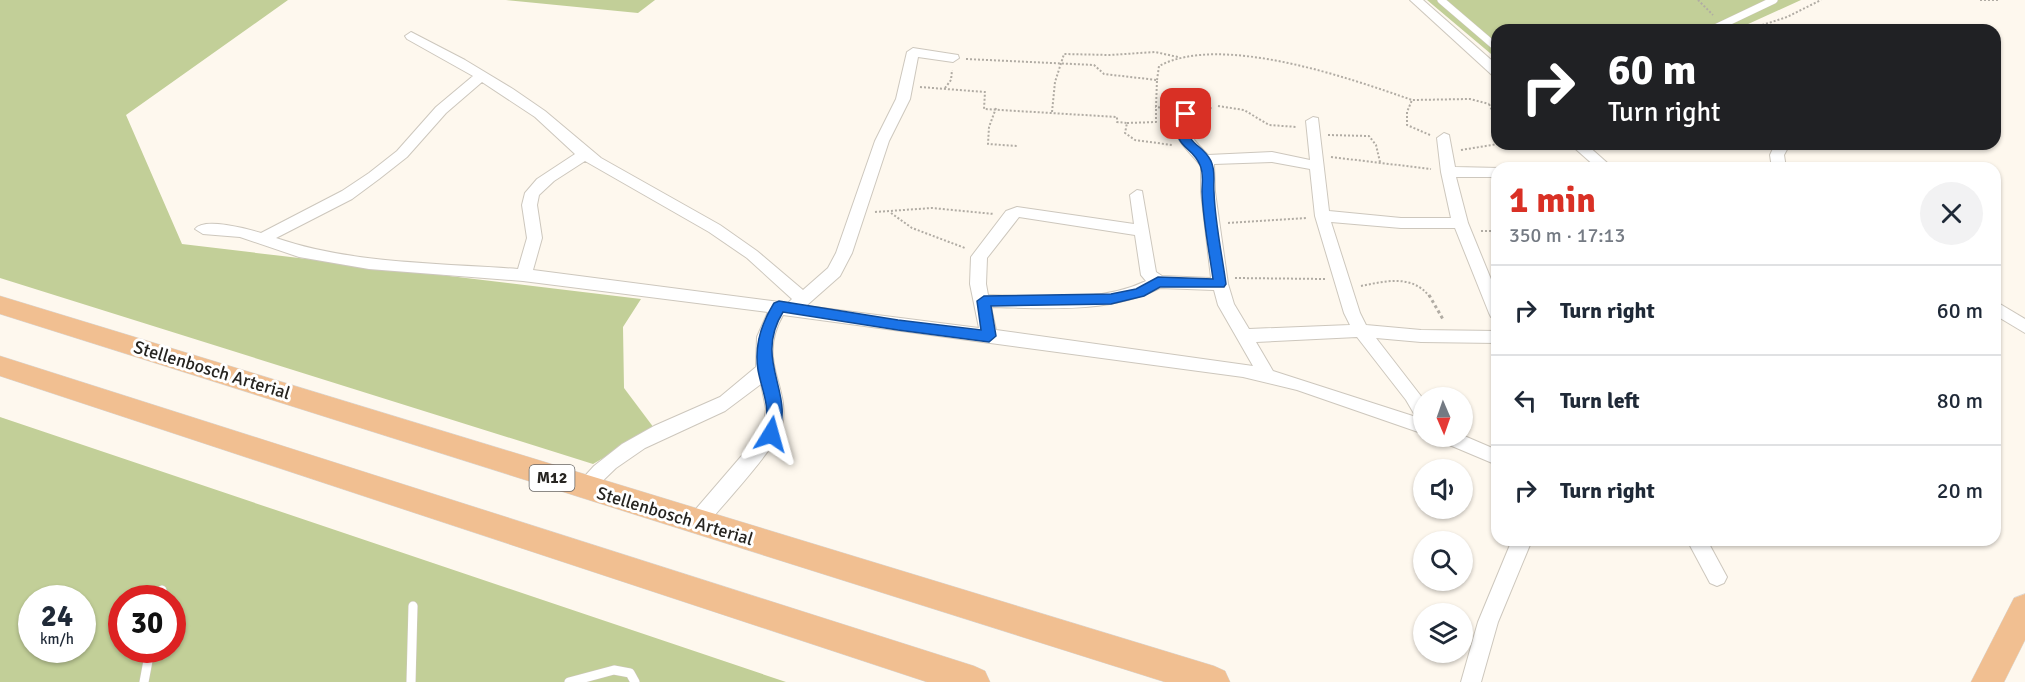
<!DOCTYPE html>
<html lang="en">
<head>
<meta charset="utf-8">
<style>
  body { margin:0; font-family:Signika,sans-serif; background:#f2f2f3; color:#1f2937; height:100vh; display:flex; flex-direction:column; font-size:22px; white-space:nowrap }
  * { box-sizing:border-box; margin:0 }
  p { font-size:20px; color:#747a83 }
  .icon { flex:none; width:33px; height:33px; fill:none; stroke:currentColor; stroke-width:2; stroke-linecap:round; stroke-linejoin:round }
  .map { position:relative; flex:1; overflow:hidden }
  .panel { position:absolute; left:1491px; top:162px; width:510px; height:384px; display:flex; flex-direction:column; background:#fff; border-radius:18px; box-shadow:0 2px 4px #0004 }
  .panel>* { flex:none }
  .banner { position:absolute; left:1491px; top:24px; width:510px; height:126px; border-radius:18px; box-shadow:0 2px 4px #0004; background:#202124; color:#fff; overflow:hidden }
  .needle { width:39px; rotate:178deg }
  .buttons { position:absolute; left:1413px; top:387px; display:grid; gap:12px }
  .buttons a { display:grid; place-items:center; width:60px; height:60px; border-radius:50%; background:#fff; box-shadow:0 2px 4px #0004; font-size:30px }
  .speed { position:absolute; left:18px; top:585px; display:flex; gap:12px; font-size:30px; font-weight:700; text-align:center }
  .speed>* { display:grid; place-content:center; width:78px; height:78px; border-radius:50%; background:#fff; box-shadow:0 2px 4px #0004; line-height:1 }
  .speed small { font-size:15px; font-weight:400 }
  .speed .limit { border:9px solid #d22; background:#fff; color:#111 }
  .pin { position:absolute; display:grid; place-items:center; width:51px; height:51px; color:#fff; margin:-26px; border-radius:12px; box-shadow:0 3px 9px #0006 }
  .me { position:absolute; width:66px; margin:-33px; rotate:8deg; stroke-linejoin:round; filter:drop-shadow(0 0 4px #0008) }
  .turn { display:flex; align-items:center; gap:21px; height:126px; padding:0 18px; font-size:27px }
  .turn .icon { width:78px; height:78px; stroke-width:2.5 }
  .turn b { display:block; font-size:42px; line-height:51px }
  .round { display:grid; place-items:center; flex:none; width:63px; height:63px; border-radius:32px; background:#f2f2f3 }
  .summary { display:flex; align-items:center; justify-content:space-between; height:102px; padding:0 18px }
  h1 { font-size:36px; font-weight:800; line-height:45px; color:#d93025 }
  ul { padding:0; list-style:none }
  li { display:flex; align-items:center; gap:18px; height:90px; padding:0 18px; border-top:2px solid #e0e1e3 }
  li div { flex:1 }
  li b { display:block; font-size:22px }
  li em { font-style:normal }
  .map>svg:first-child { display:block }
</style>
</head>
<body>
<div class="map">
<svg width="2025" height="682" viewBox="0 0 2025 682">
  <rect width="100%" height="100%" fill="#fef8ee"/>
  <g fill="#c2cf98" fill-rule="evenodd">
    <path d="M0,0h288l-162,115 56,129 459,55 -18,28 1,61 30,40 -61,36 -593,-186z"/>
    <path d="M506,0h149l-17,13z"/>
    <path d="M1427,0h374l-66,30h-238v29z"/>
    <path d="M0,417l786,265h-786zM32,598h50v52h-50zM122,598h50v52h-50z"/>
  </g>
  <g fill="none" stroke-linecap="round" stroke-linejoin="round">
    <g stroke="#cdc7bd" stroke-width="8">
      <g id="lane-far1">
        <path d="M1441,0l56,48"/>
        <path d="M1711,30l63,-30"/>
      </g>
    </g>
    <g stroke="#cdc7bd" stroke-width="10">
      <g id="lane">
        <path d="M160,598l2,-8"/>
        <path d="M144,682l6,-32"/>
        <path d="M411,682l2,-76"/>
        <path d="M569,682l45,-12 16,3 5,9"/>
      </g>
    </g>
    <g stroke="#cdc7bd" stroke-width="2">
      <g id="street">
        <path d="M1410,0h13l74,65v11l-5,-1z"/>
        <path d="M411,32l54,28 48,29 32,22 56,47 119,67 37,26 46,39 25,-22 8,-15 39,-112 21,-42 11,-47 6,-4 45,7 1,3 -6,4 -35,-5 -8,42 -21,42 -37,112 -12,23 -34,30 173,22 -9,-44 1,-27 35,-46 11,-4 117,17 -4,-29 7,-5 5,1 14,81 6,4 49,2 -10,-86v-26c-11,-15 -34,-30 -24,-51l11,-8 16,-3 7,4 -22,12c-2,16 9,24 19,35l64,-3 38,8 -4,-39 7,-4 5,1 11,93 72,7h50l-10,-46 -4,-34 7,-5 5,2 6,32 45,1h-3v9h-41l12,46 29,71v25l-6,-2 -2,-4 -34,-85h-54l-70,-6 29,91 6,12 55,5 76,1v12l-76,-1 -45,-4 48,62v34l-127,-44 -54,-13 -460,-62c-27,48 8,69 -1,112 -5,20 -63,82 -79,102l-7,2 -7,-2 -2,-6 2,-6 74,-86 3,-22 -5,-25 -36,27 -80,37 -29,20 -27,26 -6,2 -6,-2 -3,-6 20,-22 28,-22 32,-18 66,-29 36,-30 1,-30 11,-25 -245,-31 -154,-12 -70,-12 -59,-20 -37,-3 -8,-5c9,-12 53,0 66,4l81,-42 27,-18 28,-22 39,-44 37,-31 -66,-37 -2,-3zM482,82l53,35 40,37 -38,25 -12,14 -3,12 5,33 -9,31c-80,-6 -166,-5 -242,-31l76,-39 27,-20 28,-22 39,-44zM585,161l124,71 38,26 45,41 -4,4 -255,-33 9,-32 -5,-33 2,-10 15,-14zM1272,162l38,7 5,47 29,97 6,12 -101,4 -15,-25 -6,-20 -13,-92 -1,-28zM1019,217l116,18 6,40 5,6c-48,23 -106,15 -158,14l-2,-11 1,-26zM1160,288l54,2 4,15 35,61 -257,-36 -5,-23c57,1 116,7 169,-19zM1357,337l49,63 10,17 -143,-46 -17,-29z"/>
        <path d="M1570,144h16l27,24h-16z"/>
        <path d="M1775,144h15l-6,11 2,13h-14l-2,-13z"/>
        <path d="M1995,301l30,18v14l-30,-18z"/>
        <path d="M1462,435l35,15v15l-57,-24 -3,-5z"/>
        <path d="M1512,540h20l-34,82 -17,60h-20l17,-60z"/>
        <path d="M1687,540h20l20,37 -3,6 -7,3 -7,-3z"/>
      </g>
    </g>
    <g stroke="#d8d8d7" stroke-width="1">
      <g id="primary">
        <path d="M0,296l1214,370 11,5 5,11h-65l-1165,-368z"/>
        <path d="M0,356l974,310 11,5 5,11h-63l-927,-306z"/>
        <path d="M2025,594v46l-21,42h-33l43,-84z"/>
      </g>
    </g>
    <g stroke="#b1aca4" stroke-width="2" stroke-dasharray="2 2" stroke-linecap="butt">
      <path d="M1698,0l15,15"/>
      <path d="M1980,0h20"/>
      <path d="M1747,30l40,-13 34,-17"/>
      <path d="M966,59l128,6 10,9 53,6 -1,27 14,2"/>
      <path d="M1157,80l2,-14c62,-33 190,12 253,34"/>
      <path d="M920,87l65,5 -1,17 133,8v5l10,1 -2,10 10,7 37,5"/>
      <path d="M945,88l6,-8 1,-10"/>
      <path d="M1497,104h-8l8,17"/>
      <path d="M1218,106l26,4 25,15 28,2"/>
      <path d="M996,108l-7,19 -1,17 29,2"/>
      <path d="M1052,112l3,-30 9,-28 46,1 45,-3 23,5"/>
      <path d="M1127,123l29,-1v-15"/>
      <path d="M1328,135l41,1 7,9 4,17"/>
      <path d="M1430,135l-23,-10v-13l5,-12 58,-1 19,5"/>
      <path d="M1461,150l37,-6"/>
      <path d="M1331,157l100,12"/>
      <path d="M875,212l57,-4 62,6"/>
      <path d="M891,213l21,15 53,20"/>
      <path d="M1228,223l78,-5"/>
      <path d="M1481,231h16"/>
      <path d="M1235,278l90,1"/>
      <path d="M1361,286c25,-5 51,-12 69,11"/>
    </g>
    <path stroke="#b1aca4" stroke-width="3" stroke-dasharray="3 3" stroke-linecap="butt" d="M1429,295l15,26"/>
    <use href="#lane-far1" stroke="#fff" stroke-width="7"/>
    <use href="#lane" stroke="#fff" stroke-width="9"/>
    <use href="#street" fill="#fff" fill-rule="evenodd"/>
    <use href="#primary" fill="#f1bf91" fill-rule="evenodd"/>
  </g>
  <path fill="#1a73e8" stroke="#114b97" stroke-width="1.5" d="M1186,110l6,4 -5,5c0,30 14,22 24,42 5,11 2,20 3,31 1,31 8,62 12,92l-2,3h-64l-16,9 -33,8 -120,2 5,30 -7,6 -91,-12 -115,-18c-31,50 15,83 -7,126h-10l-3,-4c9,-27 0,-38 -5,-64 -4,-25 3,-46 16,-67l5,-2 119,19 83,10 -4,-29 7,-5 127,-2 25,-5 22,-12 55,2c-4,-29 -10,-58 -11,-87 0,-10 2,-18 -2,-27 -9,-21 -25,-14 -24,-47z"/>
  <g text-anchor="middle" dominant-baseline="central" stroke-width="6" stroke-linejoin="round" paint-order="stroke">
    <rect fill="#fff" stroke="#686664" stroke-width="1.5" x="529.5" y="465" width="45" height="26" rx="4.5"/>
    <g font-size="16" font-weight="bold" fill="#272521">
      <text x="552" y="478">M12</text>
    </g>
    <g font-size="18" fill="#272521" stroke="#fff">
      <text transform="translate(212 370) rotate(17)">Stellenbosch Arterial</text>
      <text transform="translate(675 516) rotate(17)">Stellenbosch Arterial</text>
    </g>
  </g>
</svg>
<div class="buttons">
<a><svg class="needle" viewBox="-14 -14 28 28"><path d="M0-13l5 13h-10z" fill="#e53935"/><path d="M0 13l5-13h-10z" fill="#747a83"/></svg></a>
<a><svg class="icon" aria-label="sound" viewBox="0 0 24 24"><path d="M4 9h4l5-4v14l-5-4H4zM17 9q2 3 0 6"/></svg></a>
<a><svg class="icon" aria-label="search" viewBox="0 0 24 24"><circle cx="10" cy="10" r="6"/><path d="M15 15l6 6"/></svg></a>
<a><svg class="icon" aria-label="layers" viewBox="0 0 24 24"><path d="M12 4l9 5-9 5-9-5zM3 14l9 5 9-5"/></svg></a>
</div>
<div class="speed"><div>24<small>km/h</small></div><div class="limit">30</div></div>
<div class="pin" style="left:1186px;top:114px;background:#d93025"><svg class="icon" aria-label="arrive" viewBox="0 0 24 24"><path d="M6 21V4h12l-3 4 3 4H6"/></svg></div>
<svg class="me" style="left:771px;top:434px" viewBox="-20 -20 40 40"><path d="M0-17L14 15 0 8-14 15z" fill="#1a73e8" stroke="#fff" stroke-width="4"/></svg>
<div class="banner">
<div class="turn"><svg class="icon" aria-label="right" viewBox="0 0 24 24"><path d="M7 20v-9h11M14 6l5 5-5 5"/></svg><div><b>60 m</b>Turn right</div></div>
</div>
<section class="panel">
<div class="summary"><div><h1>1 min</h1><p>350 m · 17:13</p></div><a class="round"><svg class="icon" aria-label="close" viewBox="0 0 24 24"><path d="M6 6l12 12M18 6L6 18"/></svg></a></div>
<ul>
<li><svg class="icon" aria-label="right" viewBox="0 0 24 24"><path d="M7 20v-9h11M14 6l5 5-5 5"/></svg><div><b>Turn right</b></div><em>60 m</em></li>
<li><svg class="icon" aria-label="left" viewBox="0 0 24 24"><path d="M17 20v-9H6M10 6l-5 5 5 5"/></svg><div><b>Turn left</b></div><em>80 m</em></li>
<li><svg class="icon" aria-label="right" viewBox="0 0 24 24"><path d="M7 20v-9h11M14 6l5 5-5 5"/></svg><div><b>Turn right</b></div><em>20 m</em></li>
</ul>
</section>
</div>
</body>
</html>
